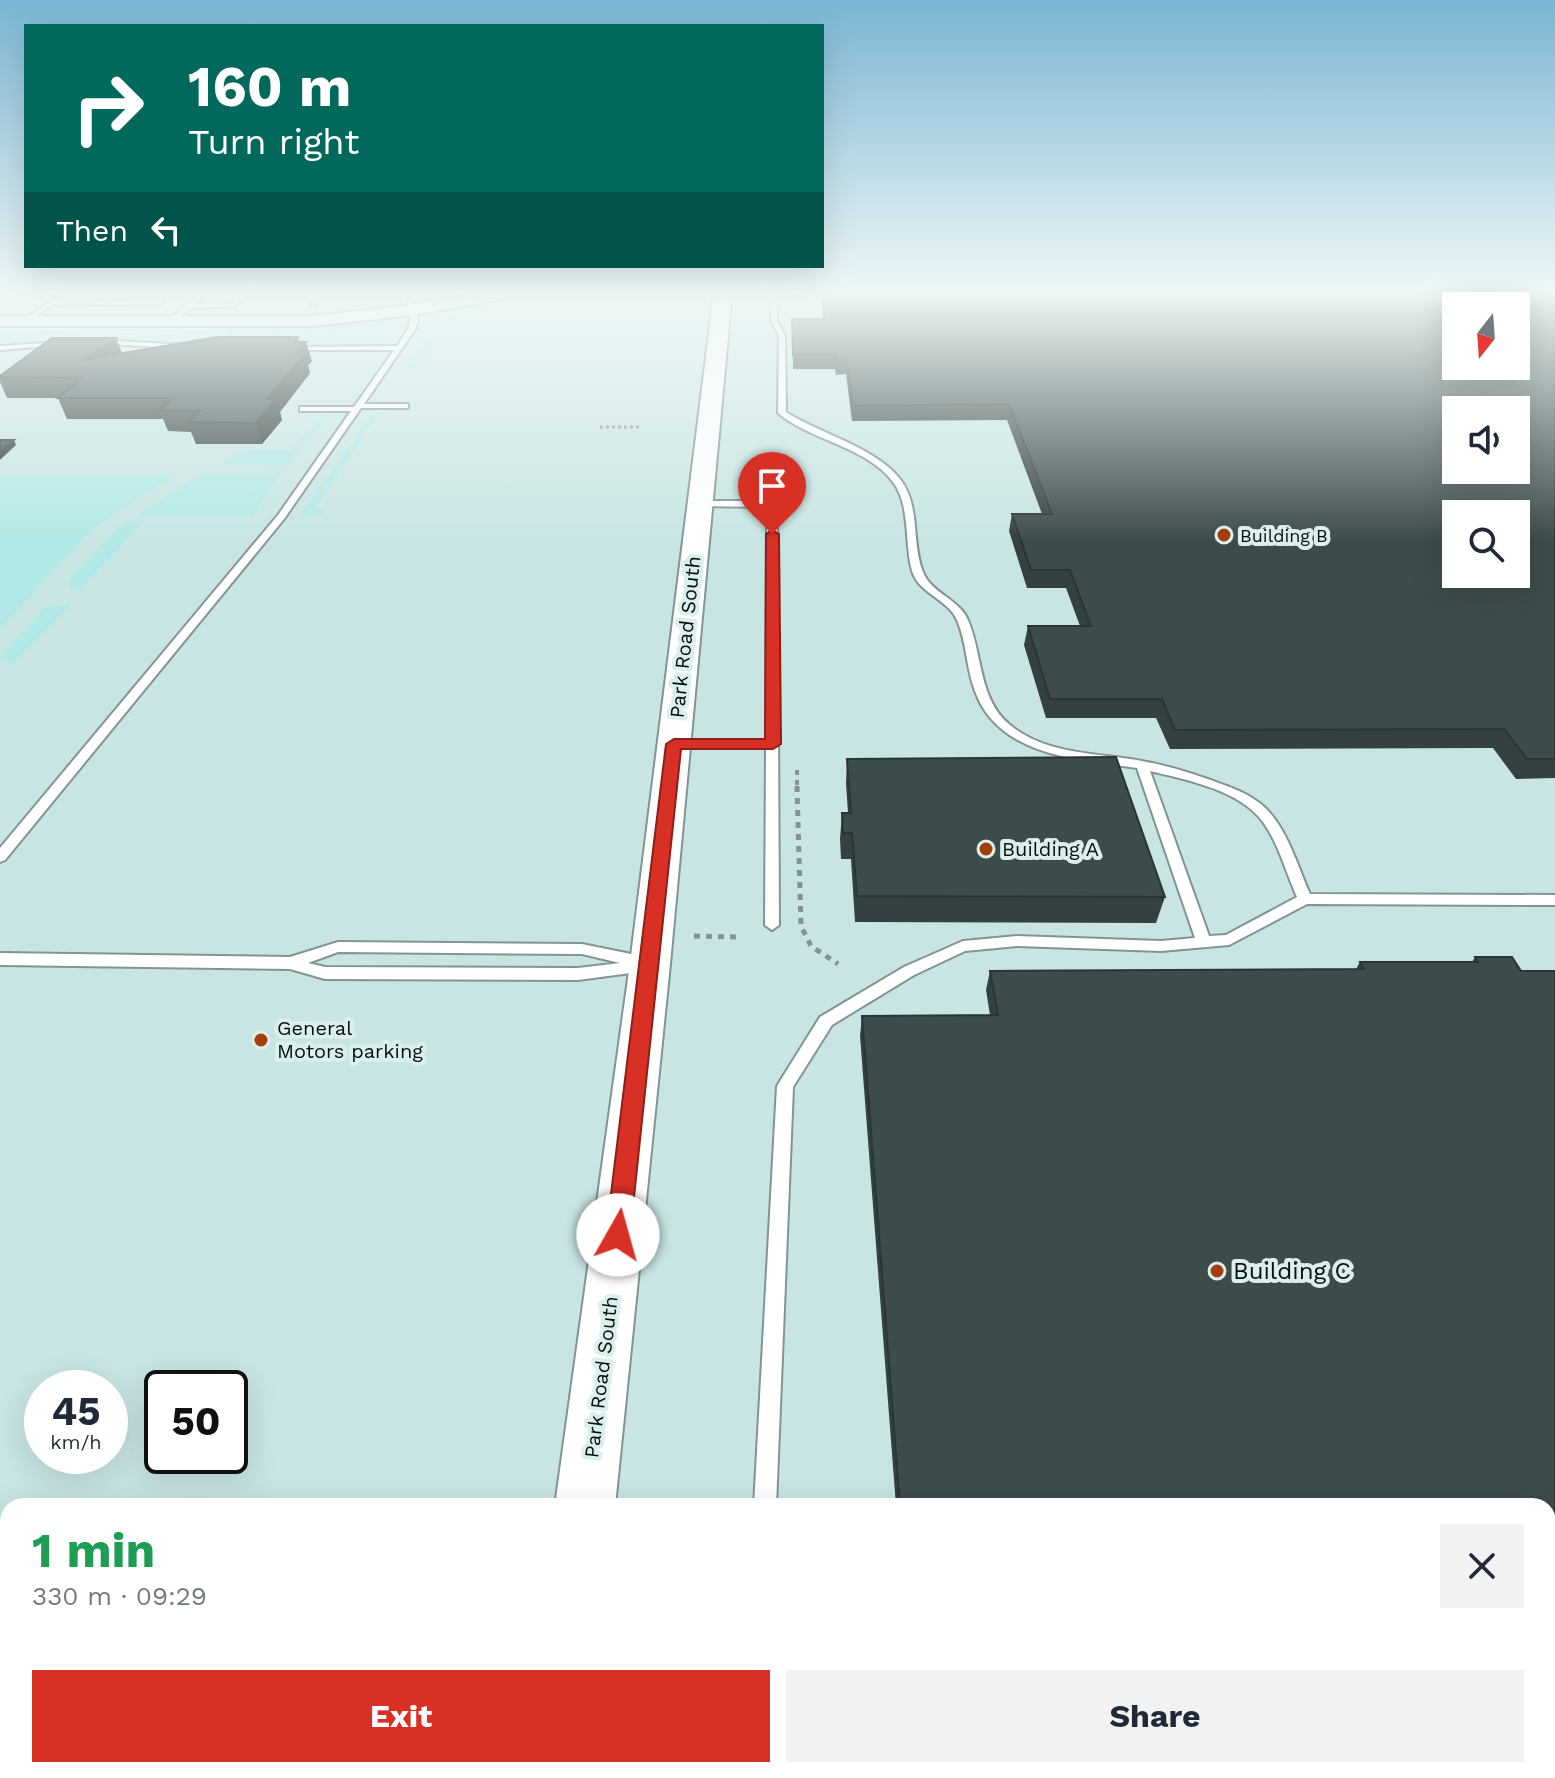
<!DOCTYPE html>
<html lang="en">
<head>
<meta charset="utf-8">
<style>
  body { margin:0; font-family:"Work Sans",sans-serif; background:#f2f2f3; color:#1f2937; height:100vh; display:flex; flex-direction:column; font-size:30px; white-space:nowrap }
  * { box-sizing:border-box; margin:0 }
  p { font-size:26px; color:#747a83 }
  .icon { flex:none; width:44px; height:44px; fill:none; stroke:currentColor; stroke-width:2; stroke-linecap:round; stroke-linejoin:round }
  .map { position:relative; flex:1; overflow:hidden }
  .drawer { position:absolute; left:0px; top:1498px; width:1556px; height:280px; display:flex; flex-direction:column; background:#fff; border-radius:24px 24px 0 0; box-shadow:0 8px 32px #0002 }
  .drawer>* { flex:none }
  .hud { position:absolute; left:24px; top:24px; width:800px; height:244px; border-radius:0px; box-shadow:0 8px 32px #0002; background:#00695c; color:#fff; overflow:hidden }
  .needle { width:52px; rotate:197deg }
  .fabs { position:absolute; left:1442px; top:292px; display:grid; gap:16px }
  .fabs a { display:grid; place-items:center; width:88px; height:88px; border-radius:0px; background:#fff; box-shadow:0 8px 32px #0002; font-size:40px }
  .speed { position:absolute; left:24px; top:1370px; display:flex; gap:16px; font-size:40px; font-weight:700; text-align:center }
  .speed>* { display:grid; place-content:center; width:104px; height:104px; border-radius:50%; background:#fff; box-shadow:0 8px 32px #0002; line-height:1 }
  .speed small { font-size:20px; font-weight:400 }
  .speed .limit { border:4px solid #111; border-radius:12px; background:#fff; color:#111 }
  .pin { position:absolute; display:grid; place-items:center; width:68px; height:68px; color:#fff; margin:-82px -34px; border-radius:50% 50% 50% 0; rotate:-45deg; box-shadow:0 0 8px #0007 }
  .pin .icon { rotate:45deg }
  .me { position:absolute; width:88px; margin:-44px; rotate:7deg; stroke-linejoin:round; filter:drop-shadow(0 0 6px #0008) }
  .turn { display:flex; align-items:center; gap:28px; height:168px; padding:0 32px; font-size:36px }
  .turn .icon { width:104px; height:104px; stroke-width:2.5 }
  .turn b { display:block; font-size:56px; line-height:68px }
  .then { display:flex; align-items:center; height:76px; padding:0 32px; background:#0003; gap:16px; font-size:30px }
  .round { display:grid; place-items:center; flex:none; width:84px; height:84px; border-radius:0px; background:#f2f2f3 }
  .summary { display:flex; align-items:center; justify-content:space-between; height:136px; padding:0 32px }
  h1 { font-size:48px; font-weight:700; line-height:60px; color:#1e9e55 }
  .button { display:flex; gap:16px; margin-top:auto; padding:16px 32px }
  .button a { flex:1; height:92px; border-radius:0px; background:#d93025; color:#fff; font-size:32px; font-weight:700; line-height:92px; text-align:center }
  .button a+a { background:#f2f2f3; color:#1f2937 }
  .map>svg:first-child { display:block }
</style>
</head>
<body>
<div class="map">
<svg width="1555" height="1778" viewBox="0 0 1555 1778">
  <rect width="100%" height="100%" fill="#dbefed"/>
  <path fill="#c8e5e3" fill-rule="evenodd" d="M260,293h1295v1485h-1555v-1446l224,3 16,-23zM1456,306h60v60h-60zM1456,410h60v60h-60zM1456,514h60v60h-60zM42,1388h68v68h-68zM162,1388h68v68h-68zM8,1506h1540v264h-1540z"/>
  <g fill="#b2e8e5">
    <path d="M571,293h22l-143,27 -2,5h92l8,1v4l-104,3 -27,37h-15l32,-39 4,-12z"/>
    <path d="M379,325l-57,6 -104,3 -177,-7 195,4z"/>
    <path d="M576,325h83l-3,11h-3v-3l-84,-1 -3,-2z"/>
    <path d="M381,327l6,6 -8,11 -12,2 -170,-2 -57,-5 -140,5v-15l231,7z"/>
    <path d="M380,411h8l-1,4 -9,1 -64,93 9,2v4l-24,2 71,-101z"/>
    <path d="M322,413l5,3 -38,49 -66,-1c17,-19 43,-13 68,-13z"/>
    <path d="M281,474l-29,42h-117l65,-41z"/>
    <path d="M178,475l-63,37 -25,20 -90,97v-153z"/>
    <path d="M126,521l16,2 -62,67 -10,-1 -2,-5 3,-7z"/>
    <path d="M72,604l-58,59 -14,-2 2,-6 41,-45 8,-4z"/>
  </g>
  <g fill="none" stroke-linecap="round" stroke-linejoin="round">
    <g stroke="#829493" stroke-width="4">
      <g id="service">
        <path d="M201,293h7l-13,11h35l11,-11h7l-14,14 -43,1 -20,15h-4v-2z"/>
        <path d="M318,293h7l-11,13h-4z"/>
        <path d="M771,293h6v28l8,14 1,77c34,22 89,35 114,67 21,27 11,64 23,93 8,21 36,27 45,48 15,35 10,79 42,105 36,30 88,28 132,36 28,5 56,14 82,24 17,6 34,14 46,28 19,22 28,54 40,81l245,1v10l-248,-1 -78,41 -68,6 -144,-5 -52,5 -51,24 -82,50 -39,62 -17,419h-22l23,-420 43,-69 84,-50 59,-26 54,-5 144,5 34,-3 -58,-170c-58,-8 -139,-12 -162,-77 -9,-23 -8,-48 -18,-71 -9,-21 -38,-26 -45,-49 -8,-28 -1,-65 -19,-89 -27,-36 -82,-41 -115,-69l1,-78 -8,-14zM1150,771c37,9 90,19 113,51 16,22 23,51 34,75l-71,38 -17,1z"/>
        <path d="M57,297l3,2 -2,2 102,-1 3,2 -3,2 -108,1 -26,17 -5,-1z"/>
        <path d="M411,299l3,2 4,18 -2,9 -52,76h44v4h-47l-77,111 -279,341 -5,2v-14l278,-333 73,-104h-51v-4h54l40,-57h-102l-2,-3 107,-1c13,-19 16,-22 11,-45z"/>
        <path d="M100,340l87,5 4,2 -4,2 -89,-6z"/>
        <path d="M61,342l-2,3 -59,5v-4z"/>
        <path d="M699,501h73l5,3 2,421 -7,5 -7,-5 1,-177h-92l-6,-4 6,-4h92l1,-233 -71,-1 -2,-2z"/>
        <path d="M338,942l244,2 59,12 10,5 2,4 -2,4 -5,2 -68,9 -253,-1 -35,-10 -290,-4v-12l290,4zM338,952l244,2 38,9 -42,5 -253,-1 -17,-4z"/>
        <rect x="741" y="1770" width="26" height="8"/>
      </g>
    </g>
    <g stroke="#829493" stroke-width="4">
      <g id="secondary">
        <path d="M477,293h39l-8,5 -94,17 -101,11h-313v-10h313l101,-11z"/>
        <path d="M714,293h18l-62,671 -55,542h-60l75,-542z"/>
        <path d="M520,1770h68v8h-70z"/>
      </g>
    </g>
    <path stroke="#859492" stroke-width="3" stroke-dasharray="3 3" stroke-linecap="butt" d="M600,427h39"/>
    <path stroke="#859492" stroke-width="4" stroke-dasharray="5 5" stroke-linecap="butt" d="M797,770v18"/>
    <g stroke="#859492" stroke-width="5" stroke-dasharray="6 6" stroke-linecap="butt">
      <path d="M797,786l4,140 10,20 27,18"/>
      <path d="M694,936l43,1"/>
    </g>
    <use href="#service" fill="#fff" fill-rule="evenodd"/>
    <use href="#secondary" fill="#fff" fill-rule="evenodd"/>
  </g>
  <g fill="#344140">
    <path d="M821,293h734v485l-39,1 -23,-31 -323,1 -14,-31h-110l-22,-73 4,-19h52l-14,-38h-39l-18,-57 3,-17h30l-35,-94 -155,1 -6,-47 -10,1 -1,-6h-42l-1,-50h31z"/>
    <path d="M116,338l6,15 190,8 -4,4 2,8 -30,39 2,8 -20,24h-66l-5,-12 -23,-1 -5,-12h-96l-9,-21h-51l-7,-16v-6z"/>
    <path d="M847,759l318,138 -9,26 -301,-1 -4,-63h-10l-1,-20 2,-26h6l-2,-29z"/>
    <path d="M1475,957h37l9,14h34v807h-639v-8h632v-264h-652l-36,-470 2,-20 128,-1 -4,-25 4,-19 366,-2 4,-7h112z"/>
  </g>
  <g fill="#2a3534">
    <path d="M298,337l3,11 5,-6 6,19 -4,4 2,8 -30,39 2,8 -20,24 -6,-21 38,-81z"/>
    <path d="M116,338l7,19 -40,3z"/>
    <path d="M14,440l2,5 -16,15v-8z"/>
  </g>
  <g fill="#3c4c4b" stroke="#2a3534" stroke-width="2" fill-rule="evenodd">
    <path d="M823,293h732v466h-28l-23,-30 -329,1 -13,-31h-112l-22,-73h63l-21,-56h-39l-19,-56h40l-43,-110 -156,2 -6,-46h-11v-6l-43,1 -1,-36h33zM1456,306h60v60h-60zM1456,410h60v60h-60zM1456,514h60v60h-60z"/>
    <path d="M217,337h81l-4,5h12l-10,12h9l-38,45h9l-20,24 -68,-1 12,-11 -40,-1 13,-12h-115l25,-20 -83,-1v-1l52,-38h64l-33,22z"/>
    <path d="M0,440h14l-14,12z"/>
    <path d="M1116,757l49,140 -308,-1 -5,-63h-9l-1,-20h9l-4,-54z"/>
    <path d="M1475,957h37l9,14h34v807h-634v-8h627v-264h-648l-38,-490 136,-1 -8,-44 374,-2 -4,-7h118z"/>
  </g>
  <linearGradient id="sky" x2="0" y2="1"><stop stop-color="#7ab5d3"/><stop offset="0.54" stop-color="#eff8f7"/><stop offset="1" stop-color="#eff8f7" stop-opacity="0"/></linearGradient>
  <rect width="1555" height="542" fill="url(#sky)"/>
  <path fill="#d93025" stroke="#8d1f18" stroke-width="2" d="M772,530l7,4 2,210 -8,5h-92l-51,486 -4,8 -8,3 -9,-3 -3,-8 60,-491 8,-5h91l1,-205z"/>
  <g fill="#a23d0d" stroke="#dbefed" stroke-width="3">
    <circle cx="1224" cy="535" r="8"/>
    <circle cx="986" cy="849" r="8"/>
    <circle cx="261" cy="1040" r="8"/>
    <circle cx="1217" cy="1271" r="8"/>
  </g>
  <g text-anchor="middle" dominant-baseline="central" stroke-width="8" stroke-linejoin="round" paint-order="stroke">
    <g font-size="18" fill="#080f0e" stroke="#dbefed" text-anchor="start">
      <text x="1240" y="535">Building B</text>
    </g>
    <g font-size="20" fill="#080f0e" stroke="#dbefed">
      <text transform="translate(685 637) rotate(-84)">Park Road South</text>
      <text transform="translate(601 1377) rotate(-83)">Park Road South</text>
    </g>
    <g font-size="20" fill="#080f0e" stroke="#dbefed" text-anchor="start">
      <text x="1002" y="849">Building A</text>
      <text x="277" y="1028">General<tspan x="277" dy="23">Motors parking</tspan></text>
    </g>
    <g font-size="24" fill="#080f0e" stroke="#dbefed" text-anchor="start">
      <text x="1233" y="1271">Building C</text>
    </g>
  </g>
</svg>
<div class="fabs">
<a><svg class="needle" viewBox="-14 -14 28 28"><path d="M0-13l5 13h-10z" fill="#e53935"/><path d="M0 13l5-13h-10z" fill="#747a83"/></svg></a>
<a><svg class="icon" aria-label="sound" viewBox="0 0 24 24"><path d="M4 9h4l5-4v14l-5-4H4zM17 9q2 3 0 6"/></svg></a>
<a><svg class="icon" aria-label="search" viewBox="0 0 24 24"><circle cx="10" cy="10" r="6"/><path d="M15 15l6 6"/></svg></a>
</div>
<div class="speed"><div>45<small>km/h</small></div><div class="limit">50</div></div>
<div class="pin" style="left:772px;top:534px;background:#d93025"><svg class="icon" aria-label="arrive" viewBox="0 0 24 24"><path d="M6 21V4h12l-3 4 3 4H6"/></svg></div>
<svg class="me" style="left:618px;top:1235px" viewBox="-20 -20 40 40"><circle r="19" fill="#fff"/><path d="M0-13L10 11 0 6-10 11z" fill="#d93025"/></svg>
<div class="hud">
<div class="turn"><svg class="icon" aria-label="right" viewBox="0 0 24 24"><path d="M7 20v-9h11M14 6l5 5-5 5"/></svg><div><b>160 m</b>Turn right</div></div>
<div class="then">Then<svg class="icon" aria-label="left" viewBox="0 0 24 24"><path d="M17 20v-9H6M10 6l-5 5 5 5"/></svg></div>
</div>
<section class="drawer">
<div class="summary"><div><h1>1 min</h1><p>330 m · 09:29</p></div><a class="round"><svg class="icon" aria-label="close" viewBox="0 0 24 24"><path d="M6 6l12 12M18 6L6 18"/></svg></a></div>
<div class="button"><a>Exit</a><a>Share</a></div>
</section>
</div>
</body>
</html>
